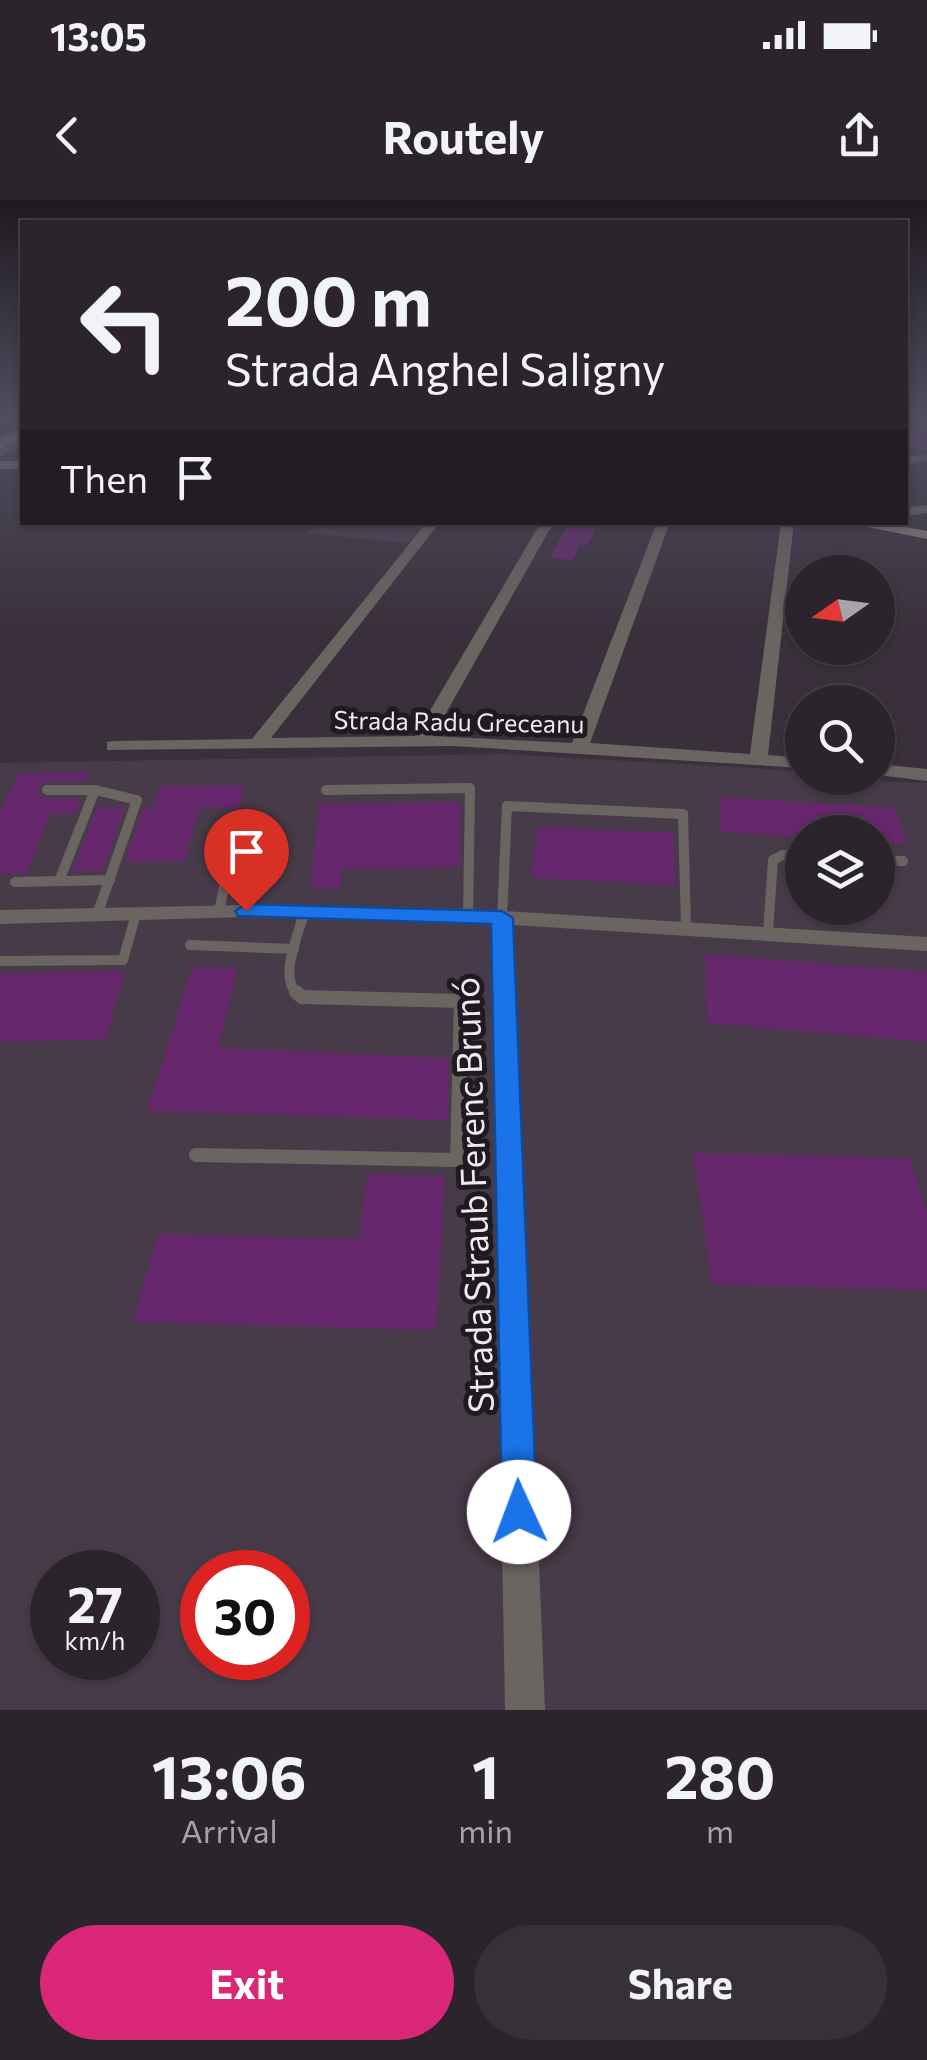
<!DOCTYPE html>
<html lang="en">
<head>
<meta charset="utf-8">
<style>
  body { margin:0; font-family:Commissioner,sans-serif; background:#383038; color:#f1f3f6; height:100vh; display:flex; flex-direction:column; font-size:38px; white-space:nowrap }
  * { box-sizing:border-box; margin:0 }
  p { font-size:32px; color:#a6a4a9 }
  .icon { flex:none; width:55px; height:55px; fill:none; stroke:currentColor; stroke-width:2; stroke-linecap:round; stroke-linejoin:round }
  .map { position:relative; height:1510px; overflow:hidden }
  .drawer { display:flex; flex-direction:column; background:#2c242c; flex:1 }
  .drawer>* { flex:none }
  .guide { position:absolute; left:20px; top:20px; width:888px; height:305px; border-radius:0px; box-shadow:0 2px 8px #0004,0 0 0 2px #484148; background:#2c242c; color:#f1f3f6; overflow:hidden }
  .needle { width:65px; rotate:256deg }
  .tools { position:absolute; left:785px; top:355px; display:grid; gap:20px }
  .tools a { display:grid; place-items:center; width:110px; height:110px; border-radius:50%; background:#2c242c; box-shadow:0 2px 8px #0004,0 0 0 2px #484148; font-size:50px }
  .speed { position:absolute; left:30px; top:1350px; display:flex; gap:20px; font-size:50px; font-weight:700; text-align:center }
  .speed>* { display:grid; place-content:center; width:130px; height:130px; border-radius:50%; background:#2c242c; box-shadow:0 2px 8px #0004,0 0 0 2px #484148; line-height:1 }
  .speed small { font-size:25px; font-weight:400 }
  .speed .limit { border:15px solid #d22; background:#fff; color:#111 }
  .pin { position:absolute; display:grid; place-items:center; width:85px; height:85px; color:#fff; margin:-102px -42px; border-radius:50% 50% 50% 0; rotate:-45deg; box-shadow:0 0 10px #0007 }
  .pin .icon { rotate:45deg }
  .me { position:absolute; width:110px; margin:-55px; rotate:358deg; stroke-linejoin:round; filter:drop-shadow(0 0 8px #0008) }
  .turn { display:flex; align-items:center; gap:35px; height:210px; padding:0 40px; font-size:45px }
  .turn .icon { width:130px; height:130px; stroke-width:2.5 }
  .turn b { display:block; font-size:70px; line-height:85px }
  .then { display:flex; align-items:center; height:95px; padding:0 40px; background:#0003; gap:20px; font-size:38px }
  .eta { display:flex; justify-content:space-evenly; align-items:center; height:170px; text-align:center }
  .eta b { font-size:60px; font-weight:700; line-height:70px }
  .button { display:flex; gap:20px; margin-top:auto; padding:20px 40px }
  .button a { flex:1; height:115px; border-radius:60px; background:#db2777; color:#fff; font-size:40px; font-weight:700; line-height:115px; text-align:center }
  .button a+a { background:#383038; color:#f1f3f6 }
  .status { display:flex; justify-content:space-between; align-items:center; height:70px; padding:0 50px; background:#2c242c; direction:ltr }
  .status svg { height:28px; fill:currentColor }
  header { display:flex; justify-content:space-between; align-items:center; height:130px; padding:0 40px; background:#2c242c; font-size:45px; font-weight:700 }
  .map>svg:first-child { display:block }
</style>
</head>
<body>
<div class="status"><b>13:05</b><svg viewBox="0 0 49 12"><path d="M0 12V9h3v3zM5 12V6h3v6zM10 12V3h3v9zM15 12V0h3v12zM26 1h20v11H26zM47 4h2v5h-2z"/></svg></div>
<header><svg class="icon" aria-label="back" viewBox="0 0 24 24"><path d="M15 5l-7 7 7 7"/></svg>Routely<svg class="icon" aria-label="share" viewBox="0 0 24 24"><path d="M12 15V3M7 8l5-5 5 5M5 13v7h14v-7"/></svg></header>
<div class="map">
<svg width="927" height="1510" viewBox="0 0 927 1510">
  <rect width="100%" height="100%" fill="#3a303b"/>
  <g fill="#483b49" fill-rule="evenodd">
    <path d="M318,323h116l-17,21 -110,-11z"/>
    <path d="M505,554l248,14 49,4v6l125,5v927h-927v-947zM802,632h76v76h-76zM52,1372h86v86h-86zM202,1372h86v86h-86z"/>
  </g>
  <g fill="#66276c">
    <path d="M927,222v29l-22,-6v-21z"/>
    <path d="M569,322h30l-12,23h-7l-8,15 -22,-2z"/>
    <path d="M91,572l-4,9h-40l-7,4 -2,6 6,7 36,1 -5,15h-25l-23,59 -27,1v-63l19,-38z"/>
    <path d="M244,585l-4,23h-41l-14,53 -60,1 19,-55h10l6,-21z"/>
    <path d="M719,597l177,11 10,36 -28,-2v-10h-76v5l-81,-5z"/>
    <path d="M460,602v65l-119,2 -1,19h-30l9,-84z"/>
    <path d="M125,607l-22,64 -31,1 25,-64z"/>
    <path d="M536,627l137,6 3,52 -144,-7z"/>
    <path d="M705,754l222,18v70l-220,-19z"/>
    <path d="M192,767l46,1 -20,80 231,10 -2,62 -300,-9z"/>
    <path d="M125,771l-19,68 -106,3v-69z"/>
    <path d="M693,953l217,5 17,55v77l-215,-6z"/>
    <path d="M367,974l78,2 -9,154 -303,-8 25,-88 201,5z"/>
  </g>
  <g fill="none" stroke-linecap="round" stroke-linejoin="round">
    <g stroke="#6b6561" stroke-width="10">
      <path d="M47,590h48l42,10 -40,115"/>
      <path d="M326,590l144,-2 -2,129"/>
      <path d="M878,660l25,1"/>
      <path d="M59,681l36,-91"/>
      <path d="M15,682l95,-2"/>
      <path d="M219,712l19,-96"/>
      <path d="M502,718l5,-112 176,8 3,113"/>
      <path d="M768,732l5,-72 10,-5 19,1"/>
      <path d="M190,745l104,4"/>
      <path d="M0,761l123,-1 13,-46"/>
      <path d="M299,795c-22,-16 0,-60 5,-83"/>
    </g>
    <path stroke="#6b6561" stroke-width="14" d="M196,955l261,5 4,-159 -159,-4 -6,-5"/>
    <g fill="#6b6561" fill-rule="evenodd">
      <path d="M22,238v7l-22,12v-8z"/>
      <path d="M927,255v6l-22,4v-8z"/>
      <path d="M927,305v8l-22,3v-8z"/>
      <path d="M427,322h13l-169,216 144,-2 126,-214h13l-121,214 139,7 85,-221h13l-80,221 160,11 31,-232h13l-26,233 34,3v10l-348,-22 -347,4v-8l6,-1 139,-2z"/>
      <path d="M878,564l49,5v12l-49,-6z"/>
      <path d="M246,705l256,6 425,26v14l-414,-26 32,785h-40l-14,-786 -245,-7 -246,7v-14z"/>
    </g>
    <g fill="#8a8079" fill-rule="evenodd">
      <rect x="0" y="261" width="22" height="8"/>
      <path d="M843,322h36l48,9v8z"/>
    </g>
    <path fill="#ac9e94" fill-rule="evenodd" d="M22,227v10l-22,12v-10z"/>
  </g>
  <linearGradient id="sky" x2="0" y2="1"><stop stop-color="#201a20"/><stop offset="0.51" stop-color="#4f4e60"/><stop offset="1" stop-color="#4f4e60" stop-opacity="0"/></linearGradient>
  <rect width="927" height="432" fill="url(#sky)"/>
  <path fill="#1a73e8" stroke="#114b97" stroke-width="2.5" d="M246,704l256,7 11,7 24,594 -5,12 -13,5 -12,-5 -5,-12 -11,-588 -253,-8 -3,-5z"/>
  <g text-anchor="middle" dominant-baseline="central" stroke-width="10" stroke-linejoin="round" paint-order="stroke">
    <g font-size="25" fill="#f0e9f0" stroke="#1e1a1f">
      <text transform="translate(459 521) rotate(1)">Strada Radu Greceanu</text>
    </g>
    <g font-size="35" fill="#f0e9f0" stroke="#1e1a1f">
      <text transform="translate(472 995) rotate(-92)">Strada Straub Ferenc Brunó</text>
    </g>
  </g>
</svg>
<div class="tools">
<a><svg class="needle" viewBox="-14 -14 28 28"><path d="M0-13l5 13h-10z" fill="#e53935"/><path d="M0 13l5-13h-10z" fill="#a6a4a9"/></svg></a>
<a><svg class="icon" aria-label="search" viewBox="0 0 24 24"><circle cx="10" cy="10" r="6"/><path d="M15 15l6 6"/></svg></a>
<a><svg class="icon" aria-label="layers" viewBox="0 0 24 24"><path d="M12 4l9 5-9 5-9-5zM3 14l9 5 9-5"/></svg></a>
</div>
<div class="speed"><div>27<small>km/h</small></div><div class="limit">30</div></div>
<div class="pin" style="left:246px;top:711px;background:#d93025"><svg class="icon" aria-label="arrive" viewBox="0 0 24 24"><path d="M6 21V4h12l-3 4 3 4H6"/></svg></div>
<svg class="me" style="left:519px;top:1312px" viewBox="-20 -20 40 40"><circle r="19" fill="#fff"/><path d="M0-13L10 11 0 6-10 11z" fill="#1a73e8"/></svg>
<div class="guide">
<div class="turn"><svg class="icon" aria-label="left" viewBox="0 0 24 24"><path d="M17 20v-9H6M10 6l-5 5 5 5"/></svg><div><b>200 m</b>Strada Anghel Saligny</div></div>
<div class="then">Then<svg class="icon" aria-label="arrive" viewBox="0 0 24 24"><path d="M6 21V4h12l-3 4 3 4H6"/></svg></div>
</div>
</div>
<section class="drawer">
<div class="eta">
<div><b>13:06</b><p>Arrival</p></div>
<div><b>1</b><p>min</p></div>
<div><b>280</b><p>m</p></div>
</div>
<div class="button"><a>Exit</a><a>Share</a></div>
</section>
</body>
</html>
